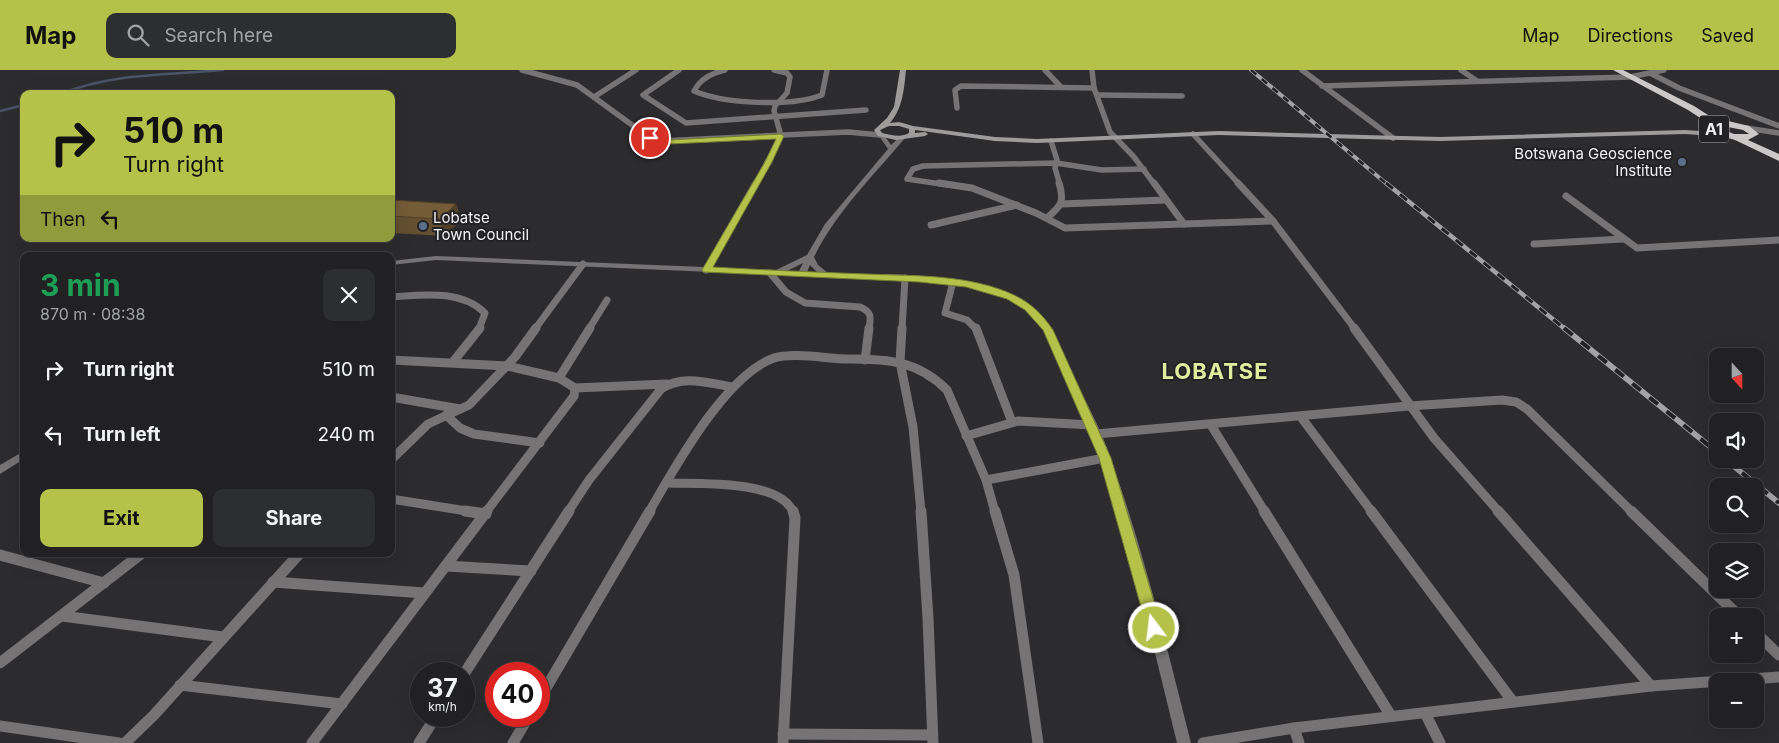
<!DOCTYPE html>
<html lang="en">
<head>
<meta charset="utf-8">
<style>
  body { margin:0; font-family:Inter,sans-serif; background:#2d2e30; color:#f1f3f6; height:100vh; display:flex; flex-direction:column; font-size:19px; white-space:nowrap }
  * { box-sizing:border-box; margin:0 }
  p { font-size:16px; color:#a2a3a6 }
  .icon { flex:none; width:28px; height:28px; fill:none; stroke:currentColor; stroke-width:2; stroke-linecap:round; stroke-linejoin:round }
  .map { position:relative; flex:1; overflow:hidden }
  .sheet { position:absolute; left:20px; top:182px; width:375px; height:305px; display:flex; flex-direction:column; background:#212123; border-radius:10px; box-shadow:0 5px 20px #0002,0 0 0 1px #3e3e41 }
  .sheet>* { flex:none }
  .guide { position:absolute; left:20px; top:20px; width:375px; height:152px; border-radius:10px; box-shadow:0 5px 20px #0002,0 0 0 1px #3e3e41; background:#b4c24a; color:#111; overflow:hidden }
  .needle { width:32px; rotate:159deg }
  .fabs { position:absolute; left:1709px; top:278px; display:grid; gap:10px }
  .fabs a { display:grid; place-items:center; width:55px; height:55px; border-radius:10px; background:#212123; box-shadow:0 5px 20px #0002,0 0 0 1px #3e3e41; font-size:25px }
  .speed { position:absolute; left:410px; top:592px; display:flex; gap:10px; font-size:25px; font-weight:700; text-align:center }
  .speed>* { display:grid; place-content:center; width:65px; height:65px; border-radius:50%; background:#212123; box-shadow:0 5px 20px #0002,0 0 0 1px #3e3e41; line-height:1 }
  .speed small { font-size:12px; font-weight:400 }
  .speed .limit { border:8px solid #d22; background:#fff; color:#111 }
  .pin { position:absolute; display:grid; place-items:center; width:42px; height:42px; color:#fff; margin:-21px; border:2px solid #fff; border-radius:50%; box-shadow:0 1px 5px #0007 }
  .me { position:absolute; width:55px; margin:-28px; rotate:345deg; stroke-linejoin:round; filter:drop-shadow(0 0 4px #0008) }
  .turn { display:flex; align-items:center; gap:18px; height:105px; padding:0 20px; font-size:22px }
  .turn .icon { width:65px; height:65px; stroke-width:2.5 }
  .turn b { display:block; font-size:35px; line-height:42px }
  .then { display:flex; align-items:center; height:48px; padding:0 20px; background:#0003; gap:10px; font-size:19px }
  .round { display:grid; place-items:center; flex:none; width:52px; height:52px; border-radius:10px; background:#2d2e30 }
  .headline { display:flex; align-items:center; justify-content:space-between; height:85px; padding:0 20px }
  h1 { font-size:30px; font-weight:700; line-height:38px; color:#1e9e55 }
  .action { display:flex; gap:10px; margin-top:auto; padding:10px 20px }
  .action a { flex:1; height:58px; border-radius:10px; background:#b4c24a; color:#111; font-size:20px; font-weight:700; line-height:58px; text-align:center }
  .action a+a { background:#2d2e30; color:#f1f3f6 }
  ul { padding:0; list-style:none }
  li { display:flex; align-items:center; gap:15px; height:65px; padding:0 20px }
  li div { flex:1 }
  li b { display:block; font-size:19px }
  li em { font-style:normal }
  header { display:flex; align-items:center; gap:30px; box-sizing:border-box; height:70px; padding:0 25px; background:#b4c24a; color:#111 }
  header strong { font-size:24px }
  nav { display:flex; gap:28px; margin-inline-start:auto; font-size:18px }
  .search { width:350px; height:45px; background:#2d2e30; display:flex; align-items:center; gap:12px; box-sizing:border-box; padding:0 18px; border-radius:10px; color:#a2a3a6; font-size:19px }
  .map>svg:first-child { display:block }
</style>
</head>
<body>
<header>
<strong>Map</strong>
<div class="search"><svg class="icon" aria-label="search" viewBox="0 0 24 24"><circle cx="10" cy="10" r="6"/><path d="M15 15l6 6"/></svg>Search here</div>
<nav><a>Map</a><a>Directions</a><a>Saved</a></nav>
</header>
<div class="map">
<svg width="1779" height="673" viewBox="0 0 1779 673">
  <rect width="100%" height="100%" fill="#2c2c2f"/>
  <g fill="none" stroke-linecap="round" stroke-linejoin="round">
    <g stroke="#495467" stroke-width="2.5">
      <path d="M60,24c53,-21 107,-19 163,-24"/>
      <path d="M0,41l24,-6"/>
    </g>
    <g stroke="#757373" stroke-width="5.5">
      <path d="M522,0l55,15 73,53 10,3 188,-9 32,3"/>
      <path d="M679,0l-36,25 43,28 180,-13"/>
      <path d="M725,0c-13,3 -25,9 -31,21 30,13 98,16 128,4l5,-25"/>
      <path d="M1045,0l16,17"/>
      <path d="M1092,0l2,18 16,44 24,25 21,28"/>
      <path d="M1302,0l91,68"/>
      <path d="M1461,0l16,11"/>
      <path d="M1650,3l29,15 100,38"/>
      <path d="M1322,16l308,-9 34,-7"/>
      <path d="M1098,25l84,1"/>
      <path d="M594,27l42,-27"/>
      <path d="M957,38l-2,-18 6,-4 133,2"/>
      <path d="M1746,58l33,5"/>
      <path d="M1193,64l47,51"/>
      <path d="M1051,71l6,19 -2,8 5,17"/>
      <path d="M755,115l26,-49 -7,-25 1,-5 12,-13 3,-16 -3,-4 -13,-3"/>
      <path d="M948,115l-41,-6 6,-10 10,-3 133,-3 46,7 42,-1"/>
    </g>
    <g stroke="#757373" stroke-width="7">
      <path d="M939,113l33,5 64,25 29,15 208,-7"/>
      <path d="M1154,113l30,41"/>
      <path d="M1238,113l35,38 82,108"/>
      <path d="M1566,126l71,52 142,-8"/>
      <path d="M1061,134l105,-4"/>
      <path d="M1047,148c14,-12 18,-16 12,-35"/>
      <path d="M931,155l86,-20"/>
      <path d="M1534,174l89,-5"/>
      <path d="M706,200l50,-87"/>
      <path d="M770,203l16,19 19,11 55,4c12,5 11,10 9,22"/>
      <path d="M953,212l-8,31 22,7 9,9"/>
      <path d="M391,227c31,-2 70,-8 94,16l-6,16"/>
      <path d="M535,259l48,-65"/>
      <path d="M589,259l18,-29"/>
      <path d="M902,259l3,-51"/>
    </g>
    <g stroke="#757373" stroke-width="9">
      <path d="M902,258l-2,34 13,65 8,85"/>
      <path d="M976,258l36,94"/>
      <path d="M1354,258l80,110 65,74"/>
      <path d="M391,290l116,6 52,12 16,10 -1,8 -88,116"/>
      <path d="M865,290l4,-32"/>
      <path d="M453,292l27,-34"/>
      <path d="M559,308l31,-50"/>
      <path d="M575,318l92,-4"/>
      <path d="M391,327l69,12"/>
      <path d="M446,345l14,13 14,6 66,9"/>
      <path d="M1301,347l71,95"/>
      <path d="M1211,355l54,87"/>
      <path d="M1096,364l313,-28 93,-6 14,2 11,7 105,103"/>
      <path d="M966,366l52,-15 74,4"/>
      <path d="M391,390l37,-36 41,-19 46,-48 21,-29"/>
      <path d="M986,410l119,-22"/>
      <path d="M666,413c29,1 114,-4 127,29"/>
      <path d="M391,429l82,13"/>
      <path d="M568,442l21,-32 72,-91c22,-15 47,-6 72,-2"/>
      <path d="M649,442c25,-43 76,-137 125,-154 20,-6 54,1 76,1 39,0 68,2 97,31l39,90 9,32"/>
    </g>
    <g stroke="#757373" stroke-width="11">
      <path d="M465,441l21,3"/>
      <path d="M921,441l7,107 5,125"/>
      <path d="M995,441l19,64 24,168"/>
      <path d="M1264,441l127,205"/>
      <path d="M1371,441l142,191"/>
      <path d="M1498,441l153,175"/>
      <path d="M1631,441l108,105"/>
      <path d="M0,485l104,28"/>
      <path d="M446,496l85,5"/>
      <path d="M273,512l151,11"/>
      <path d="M62,546l161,21"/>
      <path d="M1755,562l24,23"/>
      <path d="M0,593l141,-109"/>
      <path d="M464,604l105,-163"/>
      <path d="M180,615l162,19"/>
      <path d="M539,630l111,-189"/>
      <path d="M1425,643l15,30"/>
      <path d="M0,656l119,17"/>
      <path d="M1294,658l5,15"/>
      <path d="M783,664l149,1"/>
      <path d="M125,673l29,-28 145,-161"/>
      <path d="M312,673l175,-232"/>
      <path d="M419,673l17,-27"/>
      <path d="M513,673l16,-27"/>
      <path d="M783,673l12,-225 -2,-7"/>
      <path d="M1203,673l91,-15 357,-42 128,-9"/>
    </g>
    <g fill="#757373" fill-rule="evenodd">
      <path d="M880,65h4l7,10 10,-9 5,1c-32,38 -70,75 -92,120l4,8 10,8c55,2 142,-2 190,24 33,17 43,51 57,82 11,23 23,45 32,69 35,96 59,196 84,295h-14l-35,-143 -31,-107 -19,-56 -48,-107c-28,-42 -79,-45 -125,-49l-483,-21 -45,5v-4l45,-5 340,14 31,-15 18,-31 63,-75 -9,-13zM803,193l-4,8h-12zM810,195l7,7h-10z"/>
      <path d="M24,381v8l-24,15v-9z"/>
    </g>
    <path fill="#9e9b9b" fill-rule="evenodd" d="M900,0h6c-2,19 -3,38 -16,53l9,-1 14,4 82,11 42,2 182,-8 221,6 245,-7 43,3 3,2 -3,2 -43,-3 -245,7 -221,-6 -182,8 -42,-2 -80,-11v3l10,-1 3,2 -3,2 -29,4 -18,-4 -4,-6 13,-12 7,-11zM889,56h10l10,3v4c-8,5 -18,2 -27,0l-2,-3z"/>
    <path fill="#ccc8c7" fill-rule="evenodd" d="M1613,0h10l71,36 25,16 9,-1 21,5 10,8 -11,6 31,14v7l-44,-21 -16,-5 -10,-7 2,-3 -23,-15zM1728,57l15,3 6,4h-15l-15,-6z"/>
    <g stroke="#a3a3a5" stroke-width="4">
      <path id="rail-far2" d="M1251,0l137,115"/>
    </g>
    <g stroke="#a3a3a5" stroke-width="4.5">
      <path id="rail-far1" d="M1386,113l179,146"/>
    </g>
    <g stroke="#a3a3a5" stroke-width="5.5">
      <g id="rail">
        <path d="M1564,258l154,125"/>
        <path d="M1725,389l54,44"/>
      </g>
    </g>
    <use href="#rail-far2" stroke="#222225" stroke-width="2.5" stroke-dasharray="7" stroke-linecap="butt"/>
    <use href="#rail-far1" stroke="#222225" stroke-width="3" stroke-dasharray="9" stroke-linecap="butt"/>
    <use href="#rail" stroke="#222225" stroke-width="4" stroke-dasharray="11" stroke-linecap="butt"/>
  </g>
  <path fill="#644f30" d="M391,130l65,4 5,16 -16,16 -54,-3z"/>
  <path fill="#514027" d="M456,134l5,16 -16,16 -5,-17z"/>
  <path fill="#745c38" stroke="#514027" d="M391,130l65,4 -16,15 -49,-3z"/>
  <path fill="#b4c24a" stroke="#757e30" d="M781,64l3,2 -12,26 -59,105c50,3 101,5 152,7 49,2 104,0 149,21 17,8 29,20 39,35l58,128 51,170 -3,5 -5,1 -5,-1 -2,-5 -48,-170 -56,-128 -18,-20 -18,-11 -41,-12 -47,-5 -216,-10 -1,-2 63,-108 11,-23 -107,5 -23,-6 4,-2 19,4z"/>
  <g fill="#5c6f8a" stroke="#222225" stroke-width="2">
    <circle cx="1682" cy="92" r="5"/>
    <circle cx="423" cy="156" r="5"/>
  </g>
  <g text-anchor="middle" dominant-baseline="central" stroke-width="4" stroke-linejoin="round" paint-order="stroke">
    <g font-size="15" fill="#f2f2f4" stroke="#222225" text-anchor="end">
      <text x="1672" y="83">Botswana Geoscience<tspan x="1672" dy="17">Institute</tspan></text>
      <text x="433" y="147" text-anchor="start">Lobatse<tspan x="433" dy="17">Town Council</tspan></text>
    </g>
    <rect fill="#222225" stroke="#b4b4b6" stroke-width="1" x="1699" y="45.5" width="30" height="27" rx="4"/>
    <g font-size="16" font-weight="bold" fill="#f2f2f4">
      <text x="1714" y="59">A1</text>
    </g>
    <g font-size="22" font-weight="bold" letter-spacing="1" fill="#e0ed9f" stroke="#222225">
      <text x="1215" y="301">LOBATSE</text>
    </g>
  </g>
</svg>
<div class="fabs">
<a><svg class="needle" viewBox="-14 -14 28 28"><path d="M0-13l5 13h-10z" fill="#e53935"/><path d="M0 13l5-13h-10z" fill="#a2a3a6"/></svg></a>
<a><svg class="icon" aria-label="sound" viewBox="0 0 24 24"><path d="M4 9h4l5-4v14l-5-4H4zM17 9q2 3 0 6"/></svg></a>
<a><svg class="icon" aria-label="search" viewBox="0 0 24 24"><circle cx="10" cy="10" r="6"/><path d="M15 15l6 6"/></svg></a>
<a><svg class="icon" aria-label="layers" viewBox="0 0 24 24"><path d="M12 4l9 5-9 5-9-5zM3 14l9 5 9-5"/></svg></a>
<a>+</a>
<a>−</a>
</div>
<div class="speed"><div>37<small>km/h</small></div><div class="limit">40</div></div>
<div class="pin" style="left:650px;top:68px;background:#d93025"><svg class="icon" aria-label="arrive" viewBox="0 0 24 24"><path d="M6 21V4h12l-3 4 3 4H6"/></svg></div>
<svg class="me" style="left:1154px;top:558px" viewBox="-20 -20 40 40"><circle r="17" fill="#b4c24a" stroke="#fff" stroke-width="3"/><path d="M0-11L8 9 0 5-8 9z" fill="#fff"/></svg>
<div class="guide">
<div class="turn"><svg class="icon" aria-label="right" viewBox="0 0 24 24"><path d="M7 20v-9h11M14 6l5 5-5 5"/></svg><div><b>510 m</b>Turn right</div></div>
<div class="then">Then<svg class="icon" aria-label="left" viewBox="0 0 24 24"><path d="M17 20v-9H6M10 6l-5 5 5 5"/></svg></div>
</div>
<section class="sheet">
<div class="headline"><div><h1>3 min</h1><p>870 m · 08:38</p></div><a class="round"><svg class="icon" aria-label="close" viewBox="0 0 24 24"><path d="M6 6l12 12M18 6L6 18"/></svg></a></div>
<ul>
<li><svg class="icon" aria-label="right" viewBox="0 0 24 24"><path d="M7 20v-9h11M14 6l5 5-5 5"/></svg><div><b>Turn right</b></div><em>510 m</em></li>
<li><svg class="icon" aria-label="left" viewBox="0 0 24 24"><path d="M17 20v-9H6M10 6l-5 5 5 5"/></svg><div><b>Turn left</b></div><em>240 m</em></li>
</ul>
<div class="action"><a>Exit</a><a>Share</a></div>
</section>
</div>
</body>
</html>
